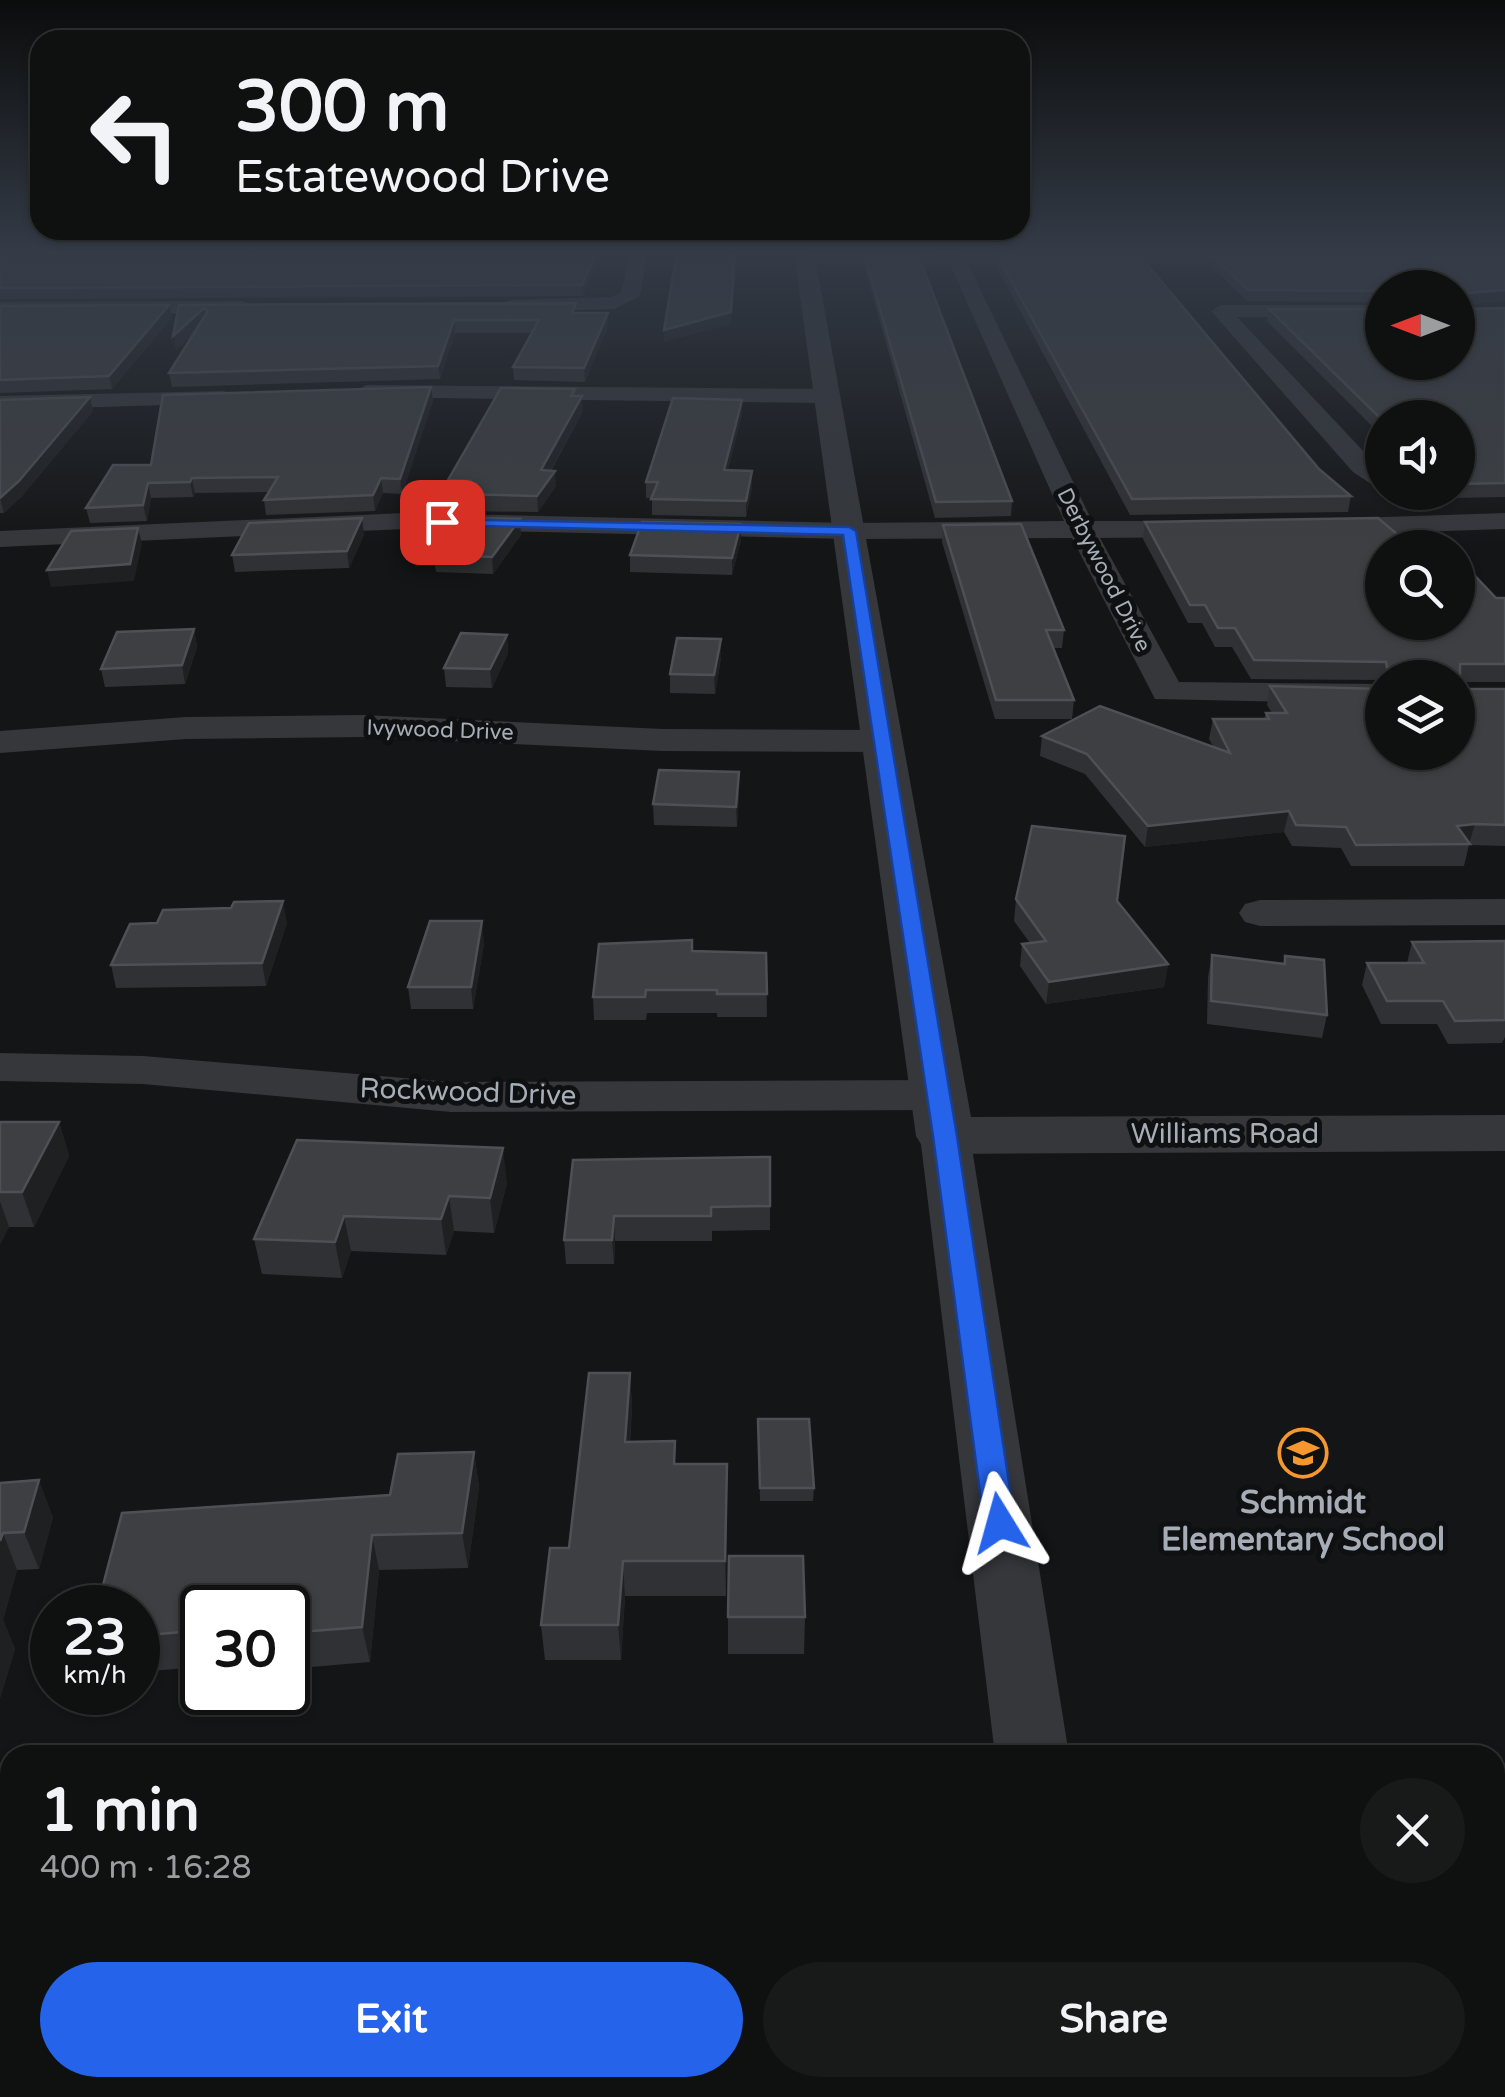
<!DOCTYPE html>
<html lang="en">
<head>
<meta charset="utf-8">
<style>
  body { margin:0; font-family:"Varela Round",sans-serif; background:#181919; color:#f1f3f6; height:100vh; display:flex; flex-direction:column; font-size:38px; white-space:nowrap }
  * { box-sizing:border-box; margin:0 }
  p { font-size:32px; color:#9b9d9f }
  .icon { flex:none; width:55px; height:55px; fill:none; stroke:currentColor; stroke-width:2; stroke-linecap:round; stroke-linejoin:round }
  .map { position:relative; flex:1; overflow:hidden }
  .side { position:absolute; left:0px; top:1745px; width:1505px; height:352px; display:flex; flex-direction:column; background:#0f1010; border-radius:30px 30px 0 0; box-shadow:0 2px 8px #0004,0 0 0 2px #2f3030 }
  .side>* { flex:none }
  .guide { position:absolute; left:30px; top:30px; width:1000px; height:210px; border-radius:30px; box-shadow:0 2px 8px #0004,0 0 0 2px #2f3030; background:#0f1010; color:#f1f3f6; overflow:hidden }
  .needle { width:65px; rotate:270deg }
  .buttons { position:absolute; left:1365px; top:270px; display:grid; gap:20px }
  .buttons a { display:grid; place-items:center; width:110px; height:110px; border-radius:50%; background:#0f1010; box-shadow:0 2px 8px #0004,0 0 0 2px #2f3030; font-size:50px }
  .speed { position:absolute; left:30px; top:1585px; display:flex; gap:20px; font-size:50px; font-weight:700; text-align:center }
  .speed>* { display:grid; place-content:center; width:130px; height:130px; border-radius:50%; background:#0f1010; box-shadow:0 2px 8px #0004,0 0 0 2px #2f3030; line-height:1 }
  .speed small { font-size:25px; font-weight:400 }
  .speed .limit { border:5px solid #111; border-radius:15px; background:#fff; color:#111 }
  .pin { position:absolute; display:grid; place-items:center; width:85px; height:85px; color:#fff; margin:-42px; border-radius:20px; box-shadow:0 5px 15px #0006 }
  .me { position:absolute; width:110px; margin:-55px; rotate:352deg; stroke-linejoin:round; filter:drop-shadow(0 0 8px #0008) }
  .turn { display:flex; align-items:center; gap:35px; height:210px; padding:0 40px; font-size:45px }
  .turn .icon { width:130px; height:130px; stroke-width:2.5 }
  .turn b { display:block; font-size:70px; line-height:85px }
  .round { display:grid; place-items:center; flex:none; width:105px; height:105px; border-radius:52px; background:#181919 }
  .head { display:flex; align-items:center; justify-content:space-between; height:170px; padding:0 40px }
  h1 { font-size:60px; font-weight:700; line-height:75px }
  .action { display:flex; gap:20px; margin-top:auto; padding:20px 40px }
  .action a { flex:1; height:115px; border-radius:60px; background:#2563eb; color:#fff; font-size:40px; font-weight:700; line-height:115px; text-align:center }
  .action a+a { background:#181919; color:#f1f3f6 }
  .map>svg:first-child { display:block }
</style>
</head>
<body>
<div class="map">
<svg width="1505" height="2097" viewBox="0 0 1505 2097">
  <rect width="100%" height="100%" fill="#141516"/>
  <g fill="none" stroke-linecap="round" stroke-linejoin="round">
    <g fill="#35373b" fill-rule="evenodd">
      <path d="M630,252h17l-7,44 -26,13 -104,3 -10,-6 10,-6 101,-3 10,-4z"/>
      <path d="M945,252l338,2v8l-6,1 -309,1 124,257h115l14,8 -14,8 -107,1 79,144 203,2v20l-227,-5 -83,-161 -223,1 -444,-10 -405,18v-16l405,-18 444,10 215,-2 -114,-257h-144l-9,-5 9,-5z"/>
      <path d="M0,302l243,-1 10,6 -10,6 -243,1z"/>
      <path d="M1382,305v12h-145l145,154v20l-29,-19 -142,-161 10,-6z"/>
      <path d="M366,385l461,4 11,7 -11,7 -469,-6 -3,-5z"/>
      <path d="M224,391l11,7 -3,5 -232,7v-14z"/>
      <path d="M1505,513v16l-181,6 -14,-8 14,-8z"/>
      <path d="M363,715l300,14 217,1 13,3 5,8 -5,8 -13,3 -217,-1 -300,-14 -177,2 -186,14v-22l186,-14z"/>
      <path d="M1505,899v26l-245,1 -15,-4 -6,-9 6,-9 15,-4z"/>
      <path d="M0,1053l143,3 308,26 487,-2 17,4 8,11 -8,11 -17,4 -487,2 -308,-28 -143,-3z"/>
      <path d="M945,1120l18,5 7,11 99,619h-74l-75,-619 7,-11z"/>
      <path d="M10,1850v78l-10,1v-78z"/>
      <path d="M1036,2088h86l2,9h-88z"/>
    </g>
    <path fill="#35373b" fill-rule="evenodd" d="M794,252h20l157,865 534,-2v36l-560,3 -21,-5 -8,-13z"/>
  </g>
  <g fill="#303134">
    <path d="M0,252h602l-19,44 -583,3z"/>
    <path d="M865,257l147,244 -1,15 -76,2 -70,-250z"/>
    <path d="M998,257l321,212 32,27 -3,16 -218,3 -133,-247z"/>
    <path d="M1213,257l292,44 -46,4 2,4 44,-1v189l-52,1 -7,-6h12v-74h-76v18l-115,-115 2,-12 189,53 -76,-74v14l-135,-1 -35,-34z"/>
    <path d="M179,305l429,8v13l-23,56 -71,-2 -1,-13 19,-34h-77l-15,46 -268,8 -3,-14 27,-42 -20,19z"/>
    <path d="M0,306l172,11 -60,72 -112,4z"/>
    <path d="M431,387l2,14 -31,93 -19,-1 -8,18 -109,4 -2,-15 5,-8 -74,1 -2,4 -42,1 -4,23 -57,2 -4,-15 65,-43z"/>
    <path d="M575,396l8,15 -32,60 5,15 -18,26 -76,-1 -2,-14 -11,-1 -1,-16z"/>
    <path d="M90,397l3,14 -71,85 -18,17h-4v-113z"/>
    <path d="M742,414l-14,56 24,17 -6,30 -94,-2v-17h-6v-16z"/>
    <path d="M520,519l1,16 -28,39 -57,-2 -1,-7h-13l-2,-17z"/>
    <path d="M1145,522l253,13 98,63h9v84h-45v7h45v157l-36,-1 -5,21h-113l-10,-18 -49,-2 -8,-14 -139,15 -60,-73 -45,-18 2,-20 172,12 -5,-9 4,-20h51l2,-6h6l-5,-8 3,-19 112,3 76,-11h-76v5v-3l-131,-1 -19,-32h-17l-13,-24h-14l-45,-84z"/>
    <path d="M741,524v16l-9,35 -102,-3v-17z"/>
    <path d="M943,525l121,105 -2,18h-8l20,52 -2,19h-77l-53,-177z"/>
    <path d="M364,535l-15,33 -114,4 -3,-17z"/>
    <path d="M194,629l3,18 -12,37 -80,3 -4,-18z"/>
    <path d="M507,635l1,18 -16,35 -46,-1 -2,-19z"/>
    <path d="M721,639v19l-6,36 -45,-1v-19z"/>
    <path d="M739,792l-2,35 -83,-2 -1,-21z"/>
    <path d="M1016,899l152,65 -4,23 -118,17 -26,-38 2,-22 8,-1 -16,-22z"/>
    <path d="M287,923l-21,63 -150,2 -5,-23z"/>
    <path d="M1505,941v96l-3,6 -54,1 -11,-20h-56l-19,-39 5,-22h40l5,-21z"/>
    <path d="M484,943l-11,66h-62l-3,-22z"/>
    <path d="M692,951l74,2 1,64h-50v-4h-70l-1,7h-52l-1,-23z"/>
    <path d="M1212,955l71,8 2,-7 42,59 -5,23 -115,-14 1,-47z"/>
    <path d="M0,1122h59l10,34 -35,71h-25l-9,17z"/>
    <path d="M297,1140l210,43 -13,50 -40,-2 -8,24 -95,-4 -9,27 -80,-4 -8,-35z"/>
    <path d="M770,1157v73l-58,1v10h-97l-1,23h-48l-2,-24 9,-80z"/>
    <path d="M630,1373l2,34 -2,35 45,22h52l-1,132h-101l-4,64h-76l-4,-35z"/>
    <path d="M758,1419l56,69 -1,13h-53z"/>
    <path d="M474,1452l5,35 -11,81 -89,2 -9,92 -82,7v-61h-86v68l-11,1 -3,-9 -50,4v-64l252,-113z"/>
    <path d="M0,1483l53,34 -14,52 -22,1 -14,50 12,29 -15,49z"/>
    <path d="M728,1617h77l-1,37h-76z"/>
  </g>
  <g fill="#1f2022">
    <path d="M597,252h5l-19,44 -1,-11z"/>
    <path d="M736,252l-5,72 -67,18v-12z"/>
    <path d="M1505,290v11l-47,4v-11z"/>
    <path d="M169,305l3,12 -60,72 -3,-13z"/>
    <path d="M204,308l2,13 -30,29 -3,-14z"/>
    <path d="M608,313v13l-23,56 -1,-14z"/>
    <path d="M454,320l1,13 -15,46 -2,-13z"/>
    <path d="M431,387l2,14 -31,93 -2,-15z"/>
    <path d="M582,396l1,15 -41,75 -1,-16z"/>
    <path d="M90,397l3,14 -71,85 -18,17 -4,-15z"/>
    <path d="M742,400v14l-18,72v-16z"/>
    <path d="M555,471l1,15 -18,26 -1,-16z"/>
    <path d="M752,471v16l-6,30v-16z"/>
    <path d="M192,478l3,15 -2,4 -3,-15z"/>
    <path d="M381,478l2,15 -8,18 -2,-16z"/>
    <path d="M148,483l3,15 -4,23 -4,-16z"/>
    <path d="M362,518l2,17 -15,33 -2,-17z"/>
    <path d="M520,519l1,16 -28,39 -1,-17z"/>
    <path d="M741,524v16l-9,35v-17z"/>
    <path d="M138,528l4,16 -8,37 -83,6 -4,-17z"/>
    <path d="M194,629l3,18 -12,37 -3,-19z"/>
    <path d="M507,635l1,18 -16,35 -2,-19z"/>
    <path d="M721,639v19l-6,36 -1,-19z"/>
    <path d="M739,772v20l-2,35 -1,-20z"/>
    <path d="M1289,811l-5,21 -139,15 3,-21z"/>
    <path d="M1475,824l-6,20 -12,-18z"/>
    <path d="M283,901l4,22 -21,63 -4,-23z"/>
    <path d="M482,921l2,22 -11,66 -2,-22z"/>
    <path d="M1168,964l-4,23 -118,17 3,-22z"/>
    <path d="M59,1122l10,34 -35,71 -12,-35z"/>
    <path d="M503,1148l4,35 -13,50 -4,-35z"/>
    <path d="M449,1196l5,35 -8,24 -5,-36z"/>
    <path d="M0,1201l9,26 -9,17z"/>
    <path d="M344,1216l7,35 -9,27 -7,-36z"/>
    <path d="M614,1216l1,25 -1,23 -2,-24z"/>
    <path d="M630,1373l2,34 -5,69 -2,-34z"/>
    <path d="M474,1452l5,35 -11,81 -6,-35z"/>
    <path d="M727,1464v34l-1,98 -1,-35z"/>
    <path d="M39,1480l14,37 -14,52 -15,-37z"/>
    <path d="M3,1533l14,37 -14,50 12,29 -15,49v-157z"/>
    <path d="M372,1535l7,35 -9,92 -8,-35z"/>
    <path d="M623,1561l2,35 -4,64 -3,-35z"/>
    <path d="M327,2088h7l3,9h-11z"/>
  </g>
  <g fill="#3d3f42" stroke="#4d5054" stroke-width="2.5">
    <path d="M0,252h597l-15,33 -582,3z"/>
    <path d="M677,252h58l-4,60 -67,18z"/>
    <path d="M1140,256l179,213 32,27 -219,3 -134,-242z"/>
    <path d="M1505,256v34l-47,4v-6h-76v3l-134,-1 -35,-33z"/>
    <path d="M865,257h54l93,244 -76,1z"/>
    <path d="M1458,297l3,12 44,-1v175l-47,1v-66h-76v2l-113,-111h113v53h76z"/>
    <path d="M576,303l-4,10h36l-24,55 -71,-1 26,-47h-85l-16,46 -269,7 39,-62 -4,-3 -31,28 6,-31z"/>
    <path d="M169,305l-60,71 -109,4v-74z"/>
    <path d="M431,387l-31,92 -19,-1 -8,17 -109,5 14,-23 -86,1 -2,4 -42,1 -5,22 -57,3 27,-43h38l12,-70z"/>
    <path d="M501,388l74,1 -4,7h11l-41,74 14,1 -18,25 -77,-2 10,-13 -22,-1z"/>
    <path d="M90,397l-71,84 -19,17v-98z"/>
    <path d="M673,398l69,2 -18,70 28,1 -6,30 -95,-2 7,-17h-12z"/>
    <path d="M443,517l77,2 -28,38 -58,-2 4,-6 -18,-1z"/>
    <path d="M362,518l-15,33 -115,4 17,-32z"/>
    <path d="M1378,518l20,17h38l12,13h-66v74h76v-64l38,40h9v66h-45v25h45v136l-30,-1 -18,2 13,18 -114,1 -10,-18 -50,-2 -7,-14 -141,15 -61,-72 -45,-18 58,-30 130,47 -17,-34h56l-3,-6h21l-17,-27 112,3v63h76v-74h-69l-3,-16 -132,-2 -19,-32h-17l-13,-23h-15l-45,-83z"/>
    <path d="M642,522l99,2 -9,34 -102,-3z"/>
    <path d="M1021,524l43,106h-18l28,70h-78l-53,-175z"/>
    <path d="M138,528l-8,36 -83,6 24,-39z"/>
    <path d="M194,629l-12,36 -81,4 16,-37z"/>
    <path d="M461,633l46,2 -17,34 -46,-1z"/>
    <path d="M677,638l44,1 -7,36 -44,-1z"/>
    <path d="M659,770l80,2 -3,35 -83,-3z"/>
    <path d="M1032,826l93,10 -8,65 51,63 -119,18 -27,-38 24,-3 -30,-42z"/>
    <path d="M283,901l-21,62 -151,2 19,-41 27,-1 6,-13 68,-2 3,-6z"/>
    <path d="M430,921h52l-11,66h-63z"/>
    <path d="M692,940v11l74,2 1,41h-50v-4h-71l-1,7h-52l6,-53z"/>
    <path d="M1505,941v79l-50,1 -12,-20h-56l-20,-38h57l-12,-21z"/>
    <path d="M1212,955l73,9v-8l39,4 3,55 -116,-14z"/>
    <path d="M0,1122h59l-37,70h-22z"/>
    <path d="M297,1140l206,8 -13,50 -41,-2 -8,23 -97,-3 -9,26 -81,-3z"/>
    <path d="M770,1157v49l-59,1v9h-97l-2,24h-48l9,-80z"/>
    <path d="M589,1373h41l-5,69 50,-1 -1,23h53l-2,97h-102l-5,64h-77l9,-77h19z"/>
    <path d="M758,1419h51l5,69h-54z"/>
    <path d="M474,1452l-12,81 -90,2 -10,92 -74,6v-25h-86v32l-22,2 2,-10 -44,4v-28h-41l25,-95 268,-18 8,-41z"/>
    <path d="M39,1480l-15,52 -21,1 -3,8v-58z"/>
    <path d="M729,1556h74l2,61h-77z"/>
    <path d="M53,2088h274l-1,9h-275z"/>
  </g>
  <linearGradient id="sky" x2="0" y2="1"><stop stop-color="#0b0c0c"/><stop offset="0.46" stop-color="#343b47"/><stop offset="1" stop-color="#343b47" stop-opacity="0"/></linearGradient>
  <rect width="1505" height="545" fill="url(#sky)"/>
  <path fill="#2563eb" stroke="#184099" stroke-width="2.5" d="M437,519l412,8 7,4 101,605 58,387 -4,9 -11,3 -12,-3 -4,-9 -51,-387 -90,-601 -401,-10z"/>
  <defs>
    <g id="school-ring" transform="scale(2.5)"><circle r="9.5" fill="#0f1011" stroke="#f4972f" stroke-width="1.5"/><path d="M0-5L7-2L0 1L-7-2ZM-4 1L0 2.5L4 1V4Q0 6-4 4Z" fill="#f4972f"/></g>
  </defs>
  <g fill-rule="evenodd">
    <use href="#school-ring" x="1303" y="1453"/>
  </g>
  <g text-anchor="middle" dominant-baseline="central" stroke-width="10" stroke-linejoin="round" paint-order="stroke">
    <g font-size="22" fill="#a6adb7" stroke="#0f1011">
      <text transform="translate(1104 570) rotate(63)">Derbywood Drive</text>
      <text transform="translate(440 730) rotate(2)">Ivywood Drive</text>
    </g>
    <g font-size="28" fill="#a6adb7" stroke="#0f1011">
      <text transform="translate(468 1092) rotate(2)">Rockwood Drive</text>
      <text x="1225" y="1134">Williams Road</text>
    </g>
    <g font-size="32" font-weight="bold" fill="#a6adb7" stroke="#0f1011">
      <text x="1303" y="1503">Schmidt<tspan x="1303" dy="37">Elementary School</tspan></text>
    </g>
  </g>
</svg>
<div class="buttons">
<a><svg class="needle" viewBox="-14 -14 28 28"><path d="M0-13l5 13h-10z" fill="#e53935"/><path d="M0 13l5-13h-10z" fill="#9b9d9f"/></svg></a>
<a><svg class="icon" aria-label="sound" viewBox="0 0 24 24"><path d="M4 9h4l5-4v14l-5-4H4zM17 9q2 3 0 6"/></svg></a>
<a><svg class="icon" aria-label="search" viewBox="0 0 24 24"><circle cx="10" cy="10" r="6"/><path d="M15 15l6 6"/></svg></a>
<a><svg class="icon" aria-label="layers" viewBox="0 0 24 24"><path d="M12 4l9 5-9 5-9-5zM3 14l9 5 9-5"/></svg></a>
</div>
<div class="speed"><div>23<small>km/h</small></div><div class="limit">30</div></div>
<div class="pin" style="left:442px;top:522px;background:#d93025"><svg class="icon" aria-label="arrive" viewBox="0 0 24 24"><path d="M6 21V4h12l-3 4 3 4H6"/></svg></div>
<svg class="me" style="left:1000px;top:1523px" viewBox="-20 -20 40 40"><path d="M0-17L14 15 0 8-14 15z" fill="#2563eb" stroke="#fff" stroke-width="4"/></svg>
<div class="guide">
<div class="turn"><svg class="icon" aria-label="left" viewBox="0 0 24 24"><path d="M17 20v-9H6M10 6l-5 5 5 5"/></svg><div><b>300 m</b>Estatewood Drive</div></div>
</div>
<section class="side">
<div class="head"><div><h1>1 min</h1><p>400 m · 16:28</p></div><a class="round"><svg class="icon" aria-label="close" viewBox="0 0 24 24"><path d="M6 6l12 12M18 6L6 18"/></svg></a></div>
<div class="action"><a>Exit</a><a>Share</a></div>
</section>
</div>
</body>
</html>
